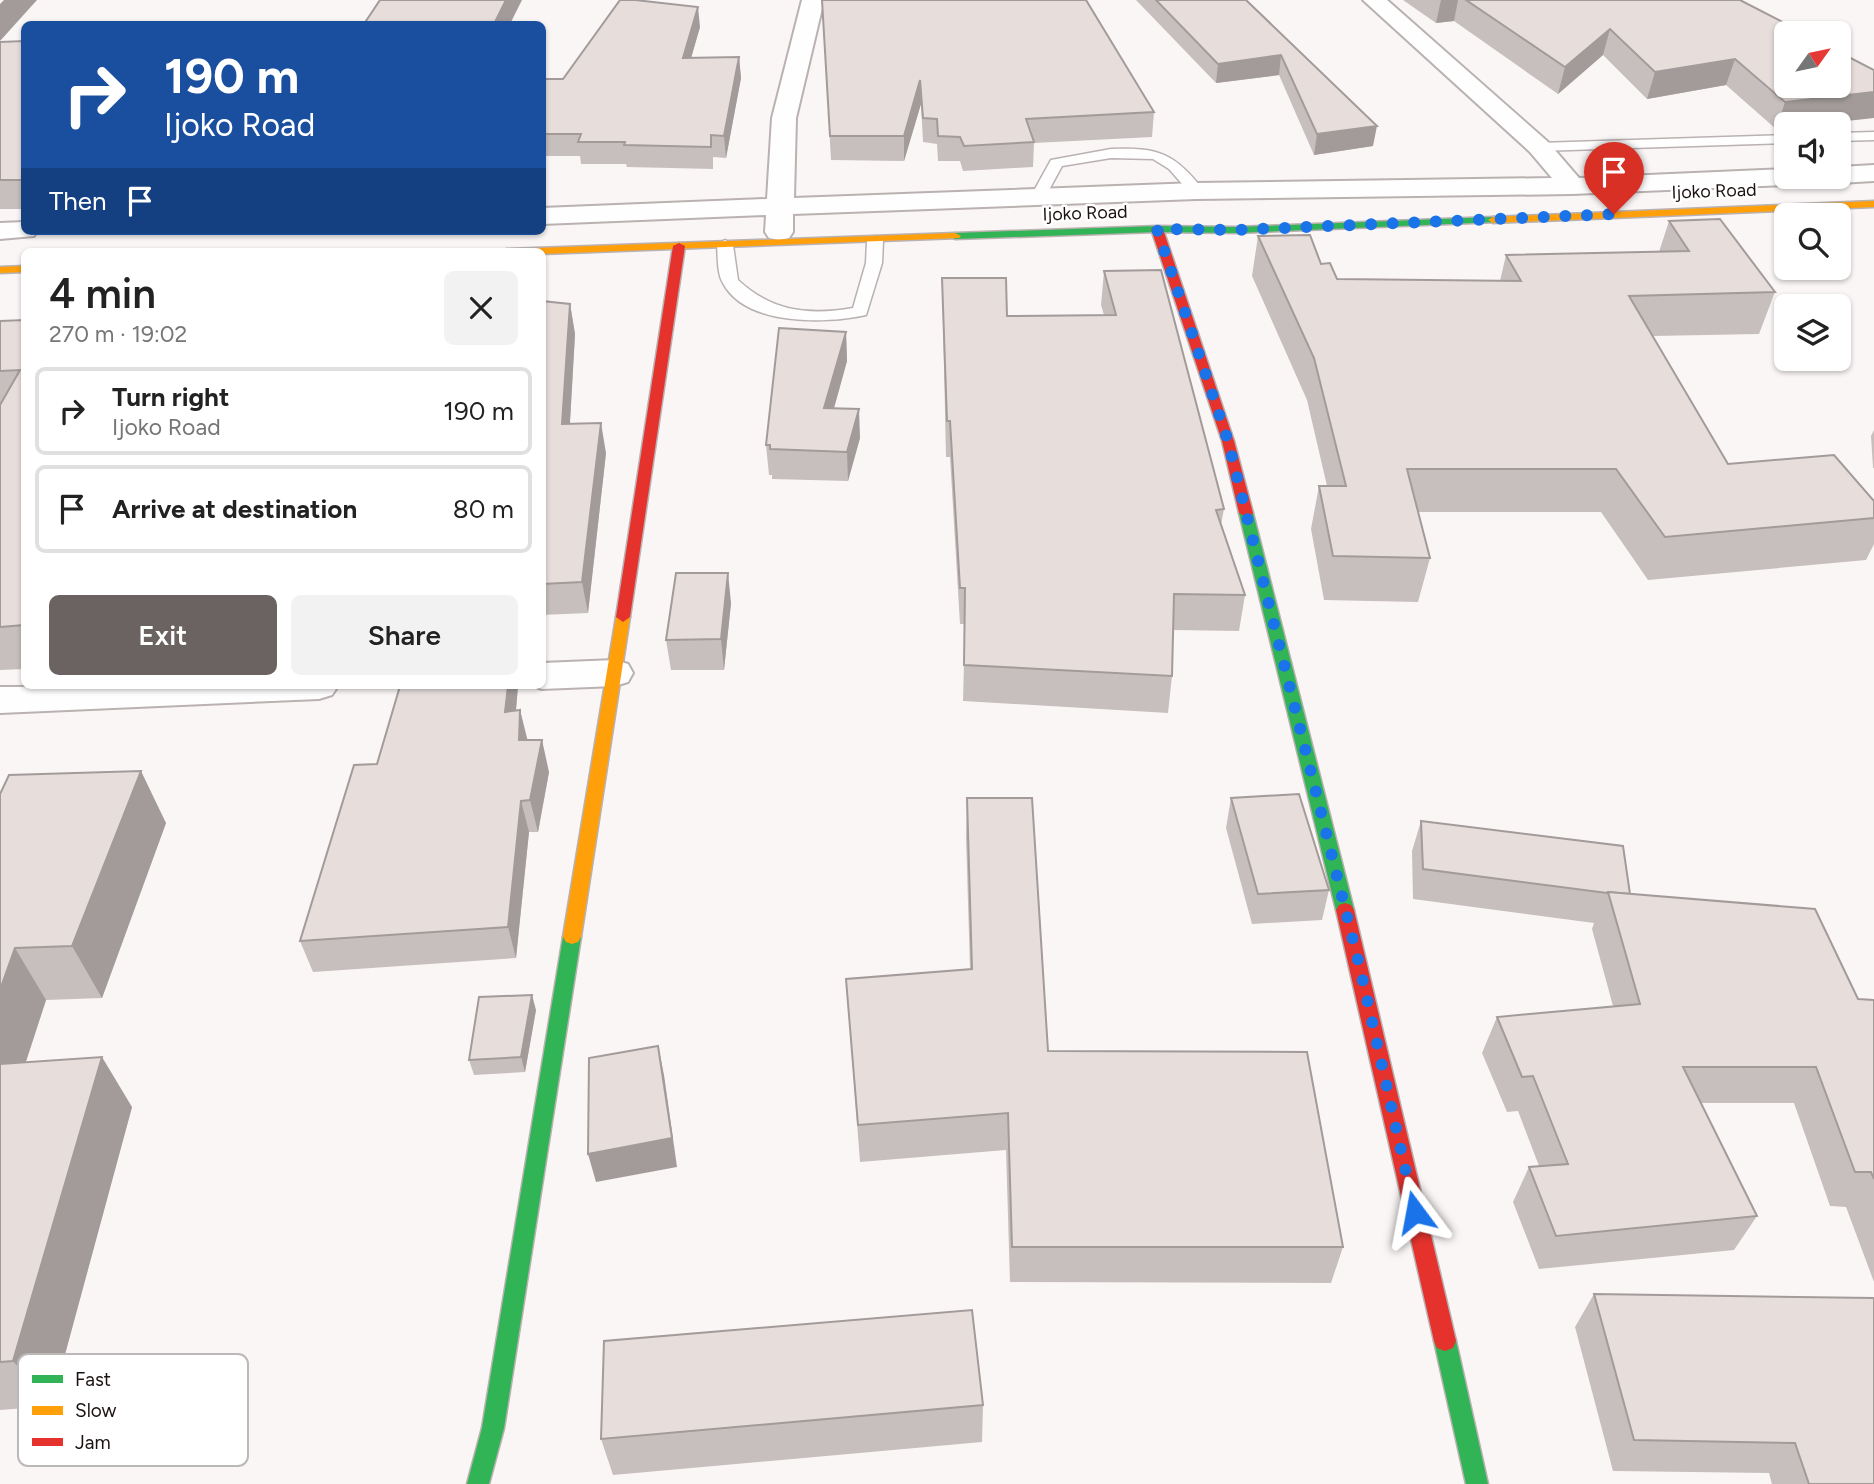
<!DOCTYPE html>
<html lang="en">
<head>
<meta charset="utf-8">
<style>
  body { margin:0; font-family:Figtree,sans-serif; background:#f2f2f2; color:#222; height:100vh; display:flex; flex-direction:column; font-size:26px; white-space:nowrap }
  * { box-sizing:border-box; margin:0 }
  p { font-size:23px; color:#767676 }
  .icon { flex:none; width:38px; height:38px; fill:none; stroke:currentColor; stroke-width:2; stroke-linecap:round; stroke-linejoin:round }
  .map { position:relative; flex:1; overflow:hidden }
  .panel { position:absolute; left:21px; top:248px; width:525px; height:441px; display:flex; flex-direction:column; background:#fff; border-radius:10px; box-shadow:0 2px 5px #0004 }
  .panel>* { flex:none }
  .banner { position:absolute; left:21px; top:21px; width:525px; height:214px; border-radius:10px; box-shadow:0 2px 5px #0004; background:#1a4fa0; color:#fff; overflow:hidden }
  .needle { width:46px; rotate:57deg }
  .fabs { position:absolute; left:1774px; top:21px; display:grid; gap:14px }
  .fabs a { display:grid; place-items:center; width:77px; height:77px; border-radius:10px; background:#fff; box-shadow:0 2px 5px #0004; font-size:35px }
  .pin { position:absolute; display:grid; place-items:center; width:60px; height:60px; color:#fff; margin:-72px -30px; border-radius:50% 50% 50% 0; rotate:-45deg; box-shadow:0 0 7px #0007 }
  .pin .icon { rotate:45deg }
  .me { position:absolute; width:77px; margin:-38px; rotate:347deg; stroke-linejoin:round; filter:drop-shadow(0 0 5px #0008) }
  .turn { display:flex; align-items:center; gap:24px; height:147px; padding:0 28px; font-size:32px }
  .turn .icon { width:91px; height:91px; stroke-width:2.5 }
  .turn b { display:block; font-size:49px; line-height:60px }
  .then { display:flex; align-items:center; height:66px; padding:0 28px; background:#0003; gap:14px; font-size:26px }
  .round { display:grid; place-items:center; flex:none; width:74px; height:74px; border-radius:10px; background:#f2f2f2 }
  .summary { display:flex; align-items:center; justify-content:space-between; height:119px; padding:0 28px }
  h1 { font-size:42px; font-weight:600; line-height:52px }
  .cta { display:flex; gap:14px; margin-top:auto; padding:14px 28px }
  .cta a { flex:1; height:80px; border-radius:10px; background:#6b6262; color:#fff; font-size:28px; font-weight:600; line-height:80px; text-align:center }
  .cta a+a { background:#f2f2f2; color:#222 }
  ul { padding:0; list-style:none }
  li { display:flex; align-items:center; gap:21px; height:88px; margin:0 14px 10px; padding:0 14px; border:4px solid #e0e0e0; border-radius:10px }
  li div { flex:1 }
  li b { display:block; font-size:26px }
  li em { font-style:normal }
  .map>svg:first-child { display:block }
</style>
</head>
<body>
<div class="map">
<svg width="1874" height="1484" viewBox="0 0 1874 1484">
  <rect width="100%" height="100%" fill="#fbf6f6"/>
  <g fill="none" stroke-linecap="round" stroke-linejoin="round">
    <g stroke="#bab1b1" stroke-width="3">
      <g id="lane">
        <path d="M1874,132v8l-35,1v-8z"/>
        <path d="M1787,135v8l-248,8 -7,-4 7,-4z"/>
        <path d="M1111,149c47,-2 64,4 93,42l-3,3h-10l-22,-25 -16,-10 -42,-1 -49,8 -19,35 -5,2 -8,-5 21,-38z"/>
        <path d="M875,236l8,5 -1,22 -16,52c-40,9 -121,11 -143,-32 -6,-9 -5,-27 -6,-38l8,-5 8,5 5,35c33,31 70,36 115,28l13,-45 1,-22z"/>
      </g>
    </g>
    <g stroke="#bab1b1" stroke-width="4">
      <g id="street">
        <path d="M802,0h22l-28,118 -2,80 402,-15 356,-5 -22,-26 -167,-152h24l161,142 31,36 208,-9v8h13l-4,5 -9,3 -215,9 -376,5 -403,15v18l-4,6 -10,2 -10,-2 -4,-6 1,-17 -224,9v-16l225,-9 5,-81z"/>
        <path d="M1874,165v16l-35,2 -9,-3 -3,-3h12v-10z"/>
        <path d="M24,222v9h13l-3,5 -34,3v-16z"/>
        <path d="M615,660l13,4 5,9 -5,9 -13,4 -73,3 -9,-3h9v-23z"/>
        <path d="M338,686l-6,9 -13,4 -319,14v-26z"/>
      </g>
    </g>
    <g stroke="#bab1b1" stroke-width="3">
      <g id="fast">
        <path d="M1493,217l4,1v4l-261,11 -79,-1 -202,7 -6,-3 6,-3 202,-7 79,1z"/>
        <path d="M1246,509l7,4 101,397 -3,5h-12l-3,-5 -97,-397z"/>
        <path d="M572,930l6,2 3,5 -77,491 -15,56h-22l15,-56 81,-491 3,-5z"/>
        <path d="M1445,1331l8,3 3,7 32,143h-22l-32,-143 3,-7z"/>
      </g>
    </g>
    <g stroke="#bab1b1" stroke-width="3">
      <g id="slow">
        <path d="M1874,201v6l-381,16 -5,-3 5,-3z"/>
        <path d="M955,233l6,3 -2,2 -417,16v-2h-42l6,-3z"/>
        <path d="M24,266v6l-24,1v-6z"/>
        <path d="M623,612l7,5 -49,320 -3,5 -6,2 -6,-2 -3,-5 53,-320z"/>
      </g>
    </g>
    <g stroke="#bab1b1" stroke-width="3">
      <g id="jam">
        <path d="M1153,227l10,2 71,212 19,72 -2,3 -5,1 -7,-4 -17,-72 -71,-212z"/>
        <path d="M679,243l6,3 -55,371 -7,5 -7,-5 57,-371z"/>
        <path d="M1345,903l6,2 3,5 102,431 -3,7 -8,3 -8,-3 -3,-7 -98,-431 3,-5z"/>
      </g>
    </g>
    <use href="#lane" fill="#fefefe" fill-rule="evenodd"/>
    <use href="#street" fill="#fefefe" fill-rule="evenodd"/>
    <use href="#fast" fill="#30b455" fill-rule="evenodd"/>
    <use href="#slow" fill="#ff9f0a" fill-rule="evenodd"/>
    <use href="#jam" fill="#e5322d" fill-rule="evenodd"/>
  </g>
  <g fill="#c7bfbd">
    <path d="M822,0l332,112 -2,25 -118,6 -1,24 -70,4 -3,-10h-22l-1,-17 -14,-2 -2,-38 -17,57 -73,-1z"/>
    <path d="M1136,0h110l127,146 -59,9 -35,-80 -63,8z"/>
    <path d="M1403,0h337l64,33 -17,95 -11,1 -50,-44 -79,14 -44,-44 -45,39 -104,-73 -18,2z"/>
    <path d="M700,27l-9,31 48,-1 2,21 -15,80 -13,-1v12l-86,-2 -1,-3h-45l-1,-8h-38v-77h21z"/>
    <path d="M24,41v168h-24v-167z"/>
    <path d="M1669,221l106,71 -16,42 -106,2 75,128 146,37v43l-8,16 -218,20 -47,-68h-183l12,46 -12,44 -94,-2 -13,-71 8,-43h8l-20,-86 -55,-124 6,-40 63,28 16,15 163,2 6,-26 153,-3z"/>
    <path d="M1104,271l120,238 -3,16 24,70 -6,36 -66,-1 -1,46 -4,37 -205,-12 2,-77h-5l-10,-167h-4l-4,-179 65,38 97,-1 -3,-10z"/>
    <path d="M542,301l28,3 5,30 -5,90 36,29 -18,160 -46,2z"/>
    <path d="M24,320v349l-24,1v-349z"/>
    <path d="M846,332l1,29 -13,47 26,30 -12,43 -76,-2v-4h-3l-3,-30z"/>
    <path d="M1874,430v38h-1l-2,-32z"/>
    <path d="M731,603l-7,67h-53l-5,-30z"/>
    <path d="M400,686h118l-2,25 4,-1 7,30 22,32 -11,60h-9l-13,126 -203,14 -13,-31 77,-177z"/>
    <path d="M0,794l166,29 -64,175 -56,2 -20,62 106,45 -81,299 -51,4z"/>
    <path d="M967,798l81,253 295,196 -12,36 -321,-1 -4,-132 -146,12 -14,-183 124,-10 -4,-132z"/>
    <path d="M1231,798l98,92 -7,30 -70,4 -26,-96z"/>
    <path d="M1421,821l209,73 228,105 16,1v282l-28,-75 -16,-1 -36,-103h-93l56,113 -23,34 -195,19 -26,-67 16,-35 10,-1 -21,-55 -11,1 -25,-59 15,-36 116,-11 -21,-77 2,-6 -181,-24 -1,-48z"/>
    <path d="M536,1010l-11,62 -51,3 -5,-15z"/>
    <path d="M1594,1294l280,190h-102l-3,-11 -156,-2 -38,-144z"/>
    <path d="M983,1405l-1,37 -369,33 -12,-36z"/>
  </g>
  <g fill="#a29b9a">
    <path d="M4,0h33l-37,41v-37z"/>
    <path d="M506,0h16l-12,24h-16z"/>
    <path d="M1441,0h17l-4,21 -18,2z"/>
    <path d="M698,7l2,20 -15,52 -2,-21z"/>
    <path d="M1610,29l-7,26 -45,39 7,-27z"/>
    <path d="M1281,55l-2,20 -63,8 2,-19z"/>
    <path d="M739,57l2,21 -15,80 -2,-22z"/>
    <path d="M1735,59l-9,26 -79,14 8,-27z"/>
    <path d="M920,80l1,24 -17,57v-25z"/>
    <path d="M1874,92v26l-54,6h-33v4l-11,1 9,-27z"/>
    <path d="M1377,126l-4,20 -59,9 3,-21z"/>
    <path d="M570,304l5,30 -7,121 -6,-31z"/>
    <path d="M846,332l1,29 -21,76 -2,-29z"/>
    <path d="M859,409l1,29 -12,43 -1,-29z"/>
    <path d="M601,423l5,30 -18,160 -6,-31z"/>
    <path d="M728,573l3,30 -7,67 -3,-31z"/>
    <path d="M508,686h10l-5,58 -8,-32z"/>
    <path d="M520,710l8,32 -9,-2z"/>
    <path d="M542,740l7,32 -11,60 -8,-32z"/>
    <path d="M141,771l25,52 -64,175 -30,-52z"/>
    <path d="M521,801l8,31 -13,126 -8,-31z"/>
    <path d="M15,948l31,52 -38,116 -8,-11v-115z"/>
    <path d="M532,995l4,15 -11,62 -4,-15z"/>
    <path d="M658,1046l6,29 13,92 -81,15 -8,-28z"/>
    <path d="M102,1057l30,50 -81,299 -38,-45z"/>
  </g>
  <g fill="#e7dedc" stroke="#a29b9a" stroke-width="2">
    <path d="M380,0h126l-12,24h-130z"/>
    <path d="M620,0h15l63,7 -15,51 56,-1 -15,79 -13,-1v12l-87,-2 1,-3h-47l3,-8h-39v-55h21z"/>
    <path d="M822,0h264l68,112 -128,7 8,23 -70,4 -4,-9 -22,-1 -1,-17 -14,-1 -3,-38 -16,56h-74z"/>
    <path d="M1156,0h90l131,126 -60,8 -36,-79 -63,9z"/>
    <path d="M1466,0h274l64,33h-17v53h52v-34l35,18v22l-89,10 -50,-43 -80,13 -45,-43 -45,38z"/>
    <path d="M24,41v139h-24v-138z"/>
    <path d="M1720,219l55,73 -146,4 99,168 106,-9 40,46v17l-209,19 -49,-68h-209l23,89 -97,-2 -14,-70h27l-32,-128 -56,-122 52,-1 11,29 9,-1 7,16 184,2 -15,-26 183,-4 -20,-30z"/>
    <path d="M1161,270l63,239 -8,1 29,85 -71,-1 -2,82 -208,-11 1,-77h-5l-10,-167h-3l-5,-143h64l1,38 109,-1 -12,-44z"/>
    <path d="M542,301l28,3 -8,120 39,-1 -19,159 -40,2z"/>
    <path d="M24,320v305l-24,2v-222l20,-35 -20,1v-50z"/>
    <path d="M779,328l67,4 -22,76 35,1 -12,43 -77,-3v-4h-4z"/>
    <path d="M676,573h52l-7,66 -55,1z"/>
    <path d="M400,686h108l-3,26 15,-2 -1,30h23l-12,60 -9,1 -13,126 -208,14 54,-176 23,-1z"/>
    <path d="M141,771l-69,175 -57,2 -15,42v-196l9,-19z"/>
    <path d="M1299,794l30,96 -71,4 -27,-96z"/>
    <path d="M967,798h65l16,253 259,1 36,195h-331l-4,-134 -150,12 -12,-146 126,-10z"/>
    <path d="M1421,821l202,25 7,48 -22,-2 -1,1 -184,-24z"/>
    <path d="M1608,892l207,17 43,90 16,1v179l-3,-7h-16l-39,-105h-133l74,149 -201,20 -27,-69 39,-3 -35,-88 -11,1 -25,-60 143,-13z"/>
    <path d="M532,995l-11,62 -52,3 10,-63z"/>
    <path d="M658,1046l14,92 -84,16 1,-96z"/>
    <path d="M102,1057l-89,304 -13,1v-298z"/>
    <path d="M1594,1294l280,4v186h-65l-14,-41 -161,-3z"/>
    <path d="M972,1310l11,95 -382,34 3,-98z"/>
  </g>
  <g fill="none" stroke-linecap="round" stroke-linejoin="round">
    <path stroke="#1a73e8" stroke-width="12" stroke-dasharray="0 21.6" d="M1415,1212l-55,-244 -132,-527 -71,-212 79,1 378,-16"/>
  </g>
  <g text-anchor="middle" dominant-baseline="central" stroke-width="5" stroke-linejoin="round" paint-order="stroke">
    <g font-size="18" fill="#1d1212" stroke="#fff">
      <text transform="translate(1714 191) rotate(-2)">Ijoko Road</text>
      <text transform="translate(1085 213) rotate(-2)">Ijoko Road</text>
    </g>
  </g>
  <rect x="18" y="1354" width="230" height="112" rx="10" fill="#fff" stroke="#bbb8b8" stroke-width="2"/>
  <rect x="32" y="1375" width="31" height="8" fill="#30b455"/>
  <rect x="32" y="1406" width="31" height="9" fill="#ff9f0a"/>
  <rect x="32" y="1438" width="31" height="8" fill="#e5322d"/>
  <g font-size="19" fill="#1d1212">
    <text x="75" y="1386">Fast</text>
    <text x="75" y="1417">Slow</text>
    <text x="75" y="1449">Jam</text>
  </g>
</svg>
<div class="fabs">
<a><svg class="needle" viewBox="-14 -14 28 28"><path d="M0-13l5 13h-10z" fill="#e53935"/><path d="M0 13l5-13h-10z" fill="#767676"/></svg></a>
<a><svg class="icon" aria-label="sound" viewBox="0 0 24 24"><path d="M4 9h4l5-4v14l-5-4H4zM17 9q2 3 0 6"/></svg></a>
<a><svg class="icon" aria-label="search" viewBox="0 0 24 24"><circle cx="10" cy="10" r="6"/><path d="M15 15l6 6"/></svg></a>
<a><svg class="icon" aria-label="layers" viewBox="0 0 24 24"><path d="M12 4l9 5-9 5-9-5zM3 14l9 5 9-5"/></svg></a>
</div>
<div class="pin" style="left:1614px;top:214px;background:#d93025"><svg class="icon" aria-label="arrive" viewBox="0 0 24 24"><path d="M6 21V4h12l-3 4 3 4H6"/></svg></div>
<svg class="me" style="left:1415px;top:1212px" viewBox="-20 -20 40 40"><path d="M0-17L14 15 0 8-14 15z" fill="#1a73e8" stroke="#fff" stroke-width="4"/></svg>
<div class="banner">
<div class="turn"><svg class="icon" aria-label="right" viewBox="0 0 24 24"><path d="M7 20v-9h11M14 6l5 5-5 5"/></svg><div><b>190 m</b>Ijoko Road</div></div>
<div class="then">Then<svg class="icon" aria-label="arrive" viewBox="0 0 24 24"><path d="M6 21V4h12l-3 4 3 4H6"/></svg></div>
</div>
<section class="panel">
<div class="summary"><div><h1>4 min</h1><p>270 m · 19:02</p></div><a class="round"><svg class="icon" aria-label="close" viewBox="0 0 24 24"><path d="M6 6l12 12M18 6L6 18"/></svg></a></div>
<ul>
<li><svg class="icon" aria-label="right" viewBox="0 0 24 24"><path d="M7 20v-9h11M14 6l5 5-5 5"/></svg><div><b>Turn right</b><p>Ijoko Road</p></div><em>190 m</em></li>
<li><svg class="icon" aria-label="arrive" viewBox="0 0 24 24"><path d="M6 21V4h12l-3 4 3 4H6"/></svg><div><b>Arrive at destination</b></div><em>80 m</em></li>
</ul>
<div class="cta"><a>Exit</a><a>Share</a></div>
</section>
</div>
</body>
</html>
